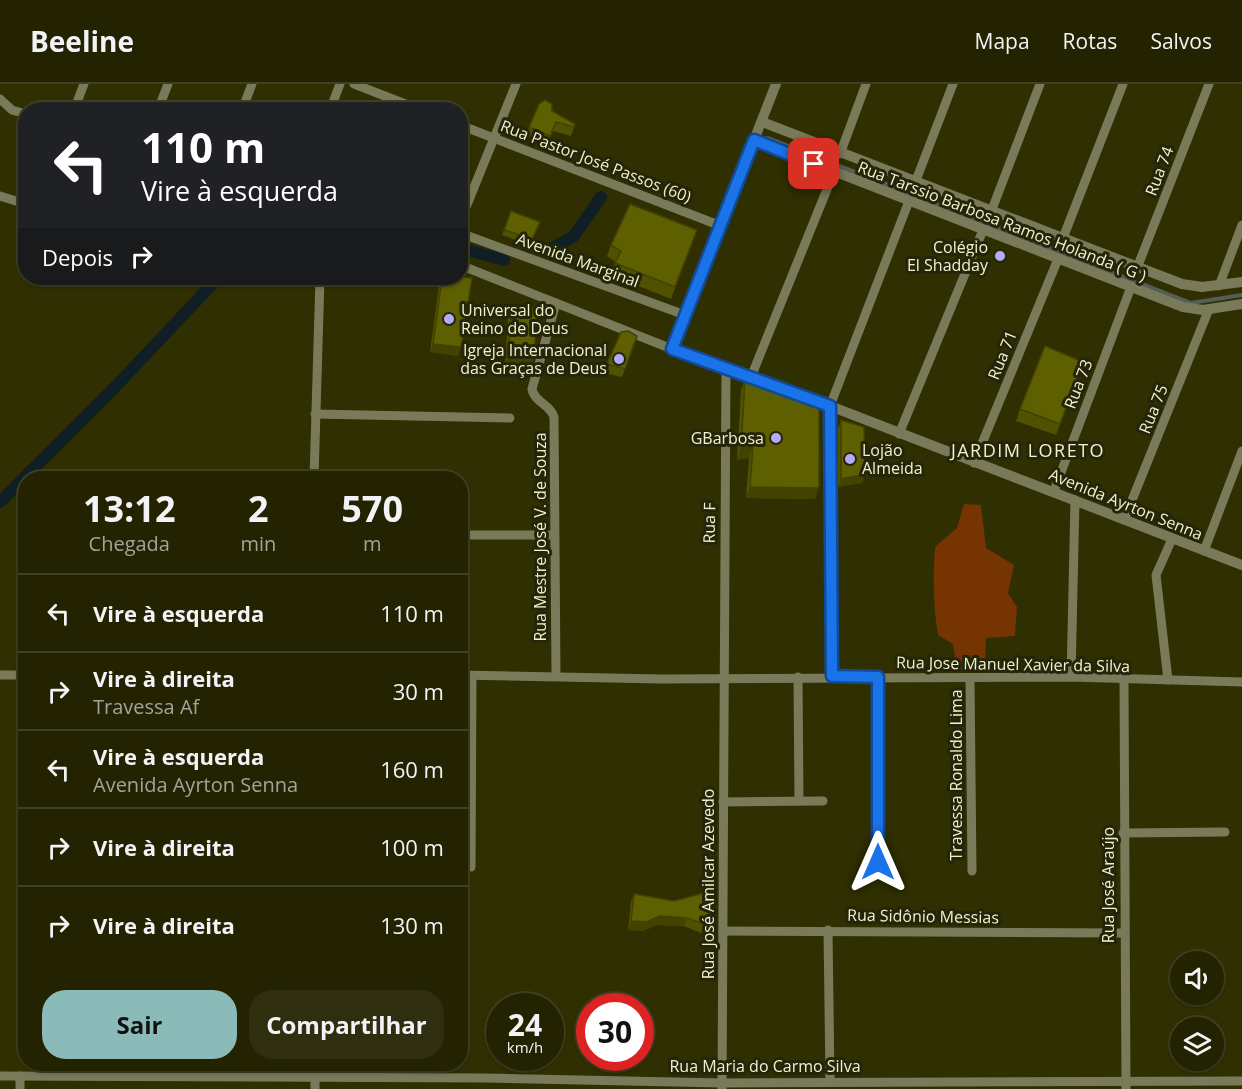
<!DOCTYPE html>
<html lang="pt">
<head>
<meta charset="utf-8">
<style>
  body { margin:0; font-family:"Open Sans",sans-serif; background:#2f2f10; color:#f1f3f6; height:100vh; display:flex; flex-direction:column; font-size:22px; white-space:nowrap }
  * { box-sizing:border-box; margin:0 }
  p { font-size:20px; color:#a3a499 }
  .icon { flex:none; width:33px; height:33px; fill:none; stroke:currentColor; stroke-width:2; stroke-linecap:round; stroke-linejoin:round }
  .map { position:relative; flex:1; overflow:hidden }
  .drawer { position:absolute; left:18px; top:387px; width:450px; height:600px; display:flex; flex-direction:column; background:#232301; border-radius:24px; box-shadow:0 2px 4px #0004,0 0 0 2px #404023 }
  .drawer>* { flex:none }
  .guide { position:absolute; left:18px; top:18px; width:450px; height:183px; border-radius:24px; box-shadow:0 2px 4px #0004,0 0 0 2px #404023; background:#202124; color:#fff; overflow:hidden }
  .tools { position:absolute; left:1170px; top:867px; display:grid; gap:12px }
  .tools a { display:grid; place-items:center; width:54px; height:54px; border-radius:50%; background:#232301; box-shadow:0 2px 4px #0004,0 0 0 2px #404023; font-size:30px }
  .speed { position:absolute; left:486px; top:909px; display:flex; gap:12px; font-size:30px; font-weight:700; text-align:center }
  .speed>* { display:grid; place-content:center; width:78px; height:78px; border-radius:50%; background:#232301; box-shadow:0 2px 4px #0004,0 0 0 2px #404023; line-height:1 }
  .speed small { font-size:15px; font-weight:400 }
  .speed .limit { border:9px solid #d22; background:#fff; color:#111 }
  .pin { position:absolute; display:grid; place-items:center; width:51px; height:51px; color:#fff; margin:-26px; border-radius:12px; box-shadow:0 3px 9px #0006 }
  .me { position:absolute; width:66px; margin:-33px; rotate:0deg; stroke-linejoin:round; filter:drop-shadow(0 0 4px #0008) }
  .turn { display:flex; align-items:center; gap:21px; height:126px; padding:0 24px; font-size:27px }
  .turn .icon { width:78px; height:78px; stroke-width:2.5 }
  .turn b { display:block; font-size:42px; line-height:51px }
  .then { display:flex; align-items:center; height:57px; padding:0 24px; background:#0003; gap:12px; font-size:22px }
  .eta { display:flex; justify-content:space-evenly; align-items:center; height:102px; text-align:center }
  .eta b { font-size:36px; font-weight:700; line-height:42px }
  .cta { display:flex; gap:12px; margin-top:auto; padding:12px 24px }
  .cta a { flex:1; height:69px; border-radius:24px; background:#8bbbb9; color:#111; font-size:24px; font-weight:700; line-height:69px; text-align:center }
  .cta a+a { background:#2f2f10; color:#f1f3f6 }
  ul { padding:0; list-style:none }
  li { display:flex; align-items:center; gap:18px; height:78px; padding:0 24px; border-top:2px solid #404023 }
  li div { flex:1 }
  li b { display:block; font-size:22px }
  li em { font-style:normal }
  header { display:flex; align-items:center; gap:36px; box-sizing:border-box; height:84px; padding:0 30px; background:#232301; border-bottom:2px solid #404023 }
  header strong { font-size:28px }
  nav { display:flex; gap:33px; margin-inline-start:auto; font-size:21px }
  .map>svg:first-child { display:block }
</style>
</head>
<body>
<header>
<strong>Beeline</strong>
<nav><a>Mapa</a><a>Rotas</a><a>Salvos</a></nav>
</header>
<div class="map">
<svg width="1242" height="1005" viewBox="0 0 1242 1005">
  <rect width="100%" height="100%" fill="#2f2f01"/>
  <path fill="#753402" d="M964,420l17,1 5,43 28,17 -6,28 9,14 -2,29 -29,2 -1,27 -28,5 -4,-26 -15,-9c-5,-30 -5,-58 -3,-88l22,-19z"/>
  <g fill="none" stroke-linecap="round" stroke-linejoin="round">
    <path stroke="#535e57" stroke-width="4" d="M768,54l423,165 51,-8"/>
    <g stroke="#101f26" stroke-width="12">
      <path d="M460,164l44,12"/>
      <path d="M548,167l26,-15 27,-39"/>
      <path d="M0,418l118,-118 100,-106"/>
    </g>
    <g stroke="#797a59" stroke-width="9">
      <path d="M354,0l67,26"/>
      <path d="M0,15l12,11 14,4"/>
      <path d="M74,26l10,-26"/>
      <path d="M158,26l10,-26"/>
      <path d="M242,26l10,-26"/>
      <path d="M330,26l10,-26"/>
      <path d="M460,41l261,101"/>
      <path d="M840,70l26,-70"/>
      <path d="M915,99l38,-99"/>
      <path d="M0,112l26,8"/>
      <path d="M991,128l49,-128"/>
      <path d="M460,138l56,-138"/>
      <path d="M460,149l225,82"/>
      <path d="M1063,154l60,-154"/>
      <path d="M460,181l212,84"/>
      <path d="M1137,184l72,-184"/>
      <path d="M1219,202l23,-61"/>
      <path d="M751,293l83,-205"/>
      <path d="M315,330l195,4"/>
      <path d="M899,350l84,-204"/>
      <path d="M974,379l84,-204"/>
      <path d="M314,394l6,-200"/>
      <path d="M1054,407l77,-204"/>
      <path d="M1124,436l85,-211"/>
      <path d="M460,451h93"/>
      <path d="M1204,467l38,-100"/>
      <path d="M0,591h26"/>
      <path d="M460,591l201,4 410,-2 171,5"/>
      <path d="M556,592l-2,-259c-3,-12 -20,-15 -22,-28l24,-86"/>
      <path d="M832,592l-2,-270 79,-205"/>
      <path d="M798,593l1,124"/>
      <path d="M1071,593l4,-177"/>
      <path d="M970,594l2,193"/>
      <path d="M1124,596l2,409"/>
      <path d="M1168,596l-12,-105 16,-36"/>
      <path d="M723,718l100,-1"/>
      <path d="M1123,749l102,-1"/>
      <path d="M878,778v-185"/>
      <path d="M471,783l1,-191"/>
      <path d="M828,846l2,151"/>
      <path d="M723,847l400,2"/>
      <path d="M315,980v25"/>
      <path d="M0,992l485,2 237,5 520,-2"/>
      <path d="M20,1005v-13"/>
      <path d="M722,1005l4,-721"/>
    </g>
    <g stroke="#797a59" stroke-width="10">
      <path d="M776,0l-104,265 158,57 412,159"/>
      <path d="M762,38l420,162 20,3 40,-5"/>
      <path d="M754,56l429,167 20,3 39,-6"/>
    </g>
  </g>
  <g fill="#515201">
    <path d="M552,27l23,13 -4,12 -18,-5 -6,13 -21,-9 3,-8z"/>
    <path d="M511,127l29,11 -10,23 -28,-10z"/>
    <path d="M697,146l-26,69 -60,-24 5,-13 -9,-6 4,-11z"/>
    <path d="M441,194l17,78 -28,-4 9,-67z"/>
    <path d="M512,225l19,58 -26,-2 3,-48z"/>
    <path d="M637,252l-15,41 -18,-4 3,-9z"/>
    <path d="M1083,278l-27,73 -40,-14 4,-12z"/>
    <path d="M745,295l70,120 -69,-1 3,-40 -12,2 4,-70z"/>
    <path d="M841,336l24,54 -3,9 -24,4v-58z"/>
    <path d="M634,810l76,29 -3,8 -6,2 -17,-7 -27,-1 -14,6 -15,-1 3,-28z"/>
  </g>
  <g fill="#424201">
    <path d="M433,260l28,3 -3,9 -28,-4z"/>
    <path d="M508,273l26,1 -3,9 -26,-2z"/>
    <path d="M753,362l-4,12 -12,2 4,-12z"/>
    <path d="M865,390l-3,9 -24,4 3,-8z"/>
    <path d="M750,403l69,1 -4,11 -69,-1z"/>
    <path d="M660,832l27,2 -3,8 -27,-1 -14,6 -15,-1 3,-9z"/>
    <path d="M710,839l-3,8 -6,2 3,-9z"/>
  </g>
  <g fill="#5e5f01" stroke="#424201" stroke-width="1.5">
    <path d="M545,16l7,4v7l23,13 -1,3 -18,-5 -6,14 -21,-9 10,-23z"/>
    <path d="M630,120l67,26 -22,57 -60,-24 6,-12 -10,-6z"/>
    <path d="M511,127l29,11 -8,17 -28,-9z"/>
    <path d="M460,193l12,1 -11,69 -28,-3 9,-66z"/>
    <path d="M537,223l-3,51 -26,-1 4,-48z"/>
    <path d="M628,247l9,5 -12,33 -18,-5 14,-32z"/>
    <path d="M1045,262l38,16 -23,62 -40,-15z"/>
    <path d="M745,295l74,28v81l-69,-1 3,-41 -12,2z"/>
    <path d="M841,336l23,7 1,47 -24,5z"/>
    <path d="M704,809l7,4 -1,26 -6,1 -17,-6 -27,-2 -14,6 -15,-1 3,-27 40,7z"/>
  </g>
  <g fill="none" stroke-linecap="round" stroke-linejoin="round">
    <g stroke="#114b97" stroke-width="15">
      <path id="route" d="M814,80l-60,-24 -82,209 158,57 2,270 46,1v185"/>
    </g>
    <use href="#route" stroke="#1a73e8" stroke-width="10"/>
  </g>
  <g fill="#b6abf8" stroke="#24250a" stroke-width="2">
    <circle cx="1000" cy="172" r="6"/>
    <circle cx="449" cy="235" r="6"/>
    <circle cx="619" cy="275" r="6"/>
    <circle cx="776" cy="354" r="6"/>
    <circle cx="850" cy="375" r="6"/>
  </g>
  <g text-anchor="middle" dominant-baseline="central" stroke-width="6" stroke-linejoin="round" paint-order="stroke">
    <g font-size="16" fill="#f0f2c9" stroke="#24250a">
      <text transform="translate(596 77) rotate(21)">Rua Pastor José Passos (60)</text>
      <text transform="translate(1159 87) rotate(-69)">Rua 74</text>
      <text transform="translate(1002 137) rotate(21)">Rua Tarssio Barbosa Ramos Holanda ( G )</text>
      <text transform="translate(578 176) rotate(20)">Avenida Marginal</text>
      <text transform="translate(1002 271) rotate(-68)">Rua 71</text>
      <text transform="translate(1078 300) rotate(-69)">Rua 73</text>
      <text transform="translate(1153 325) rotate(-68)">Rua 75</text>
      <text transform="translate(1126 420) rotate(22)">Avenida Ayrton Senna</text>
      <text transform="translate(709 439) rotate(-89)">Rua F</text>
      <text transform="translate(540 453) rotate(-90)">Rua Mestre José V. de Souza</text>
      <text transform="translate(1013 580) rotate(1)">Rua Jose Manuel Xavier da Silva</text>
      <text transform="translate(956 691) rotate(-90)">Travessa Ronaldo Lima</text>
      <text transform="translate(708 800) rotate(-90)">Rua José Amilcar Azevedo</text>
      <text transform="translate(1108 801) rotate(-90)">Rua José Araújo</text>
      <text transform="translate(923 832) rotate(1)">Rua Sidônio Messias</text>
      <text x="765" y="982">Rua Maria do Carmo Silva</text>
    </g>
    <g font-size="16" fill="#f0f2c9" stroke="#24250a" text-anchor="end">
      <text x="988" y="163">Colégio<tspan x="988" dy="18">El Shadday</tspan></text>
      <text x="461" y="226" text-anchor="start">Universal do<tspan x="461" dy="18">Reino de Deus</tspan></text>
      <text x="607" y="266">Igreja Internacional<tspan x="607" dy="18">das Graças de Deus</tspan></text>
      <text x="764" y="354">GBarbosa</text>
      <text x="862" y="366" text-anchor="start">Lojão<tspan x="862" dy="18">Almeida</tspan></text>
    </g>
    <g font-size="18" letter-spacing="1.5" fill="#f0f2c9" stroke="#24250a">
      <text x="1028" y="366">JARDIM LORETO</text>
    </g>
  </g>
</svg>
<div class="tools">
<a><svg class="icon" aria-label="sound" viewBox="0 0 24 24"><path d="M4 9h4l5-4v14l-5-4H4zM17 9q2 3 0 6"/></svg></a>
<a><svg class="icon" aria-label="layers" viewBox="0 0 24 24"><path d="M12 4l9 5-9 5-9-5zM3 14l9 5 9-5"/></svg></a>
</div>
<div class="speed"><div>24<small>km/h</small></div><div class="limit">30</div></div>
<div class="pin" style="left:814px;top:80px;background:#d93025"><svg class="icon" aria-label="arrive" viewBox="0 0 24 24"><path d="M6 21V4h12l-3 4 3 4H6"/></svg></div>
<svg class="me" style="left:878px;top:778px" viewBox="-20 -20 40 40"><path d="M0-17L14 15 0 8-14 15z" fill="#1a73e8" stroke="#fff" stroke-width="4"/></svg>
<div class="guide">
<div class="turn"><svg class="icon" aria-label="left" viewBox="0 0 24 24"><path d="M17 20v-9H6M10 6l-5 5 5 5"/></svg><div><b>110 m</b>Vire à esquerda</div></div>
<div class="then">Depois<svg class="icon" aria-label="right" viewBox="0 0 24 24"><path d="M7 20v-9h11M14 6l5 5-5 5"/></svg></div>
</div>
<section class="drawer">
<div class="eta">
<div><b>13:12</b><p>Chegada</p></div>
<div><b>2</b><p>min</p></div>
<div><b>570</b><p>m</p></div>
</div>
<ul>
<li><svg class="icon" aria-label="left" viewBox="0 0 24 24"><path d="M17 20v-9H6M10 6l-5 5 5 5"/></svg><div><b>Vire à esquerda</b></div><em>110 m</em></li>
<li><svg class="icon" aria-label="right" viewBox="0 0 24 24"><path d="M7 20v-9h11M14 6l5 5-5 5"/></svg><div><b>Vire à direita</b><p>Travessa Af</p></div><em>30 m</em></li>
<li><svg class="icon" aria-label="left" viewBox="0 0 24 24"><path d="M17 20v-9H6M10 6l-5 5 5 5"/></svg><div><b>Vire à esquerda</b><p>Avenida Ayrton Senna</p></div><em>160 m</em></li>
<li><svg class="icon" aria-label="right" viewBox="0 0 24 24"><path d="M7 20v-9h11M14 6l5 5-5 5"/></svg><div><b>Vire à direita</b></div><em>100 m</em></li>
<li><svg class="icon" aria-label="right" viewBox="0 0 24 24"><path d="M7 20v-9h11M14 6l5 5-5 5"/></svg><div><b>Vire à direita</b></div><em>130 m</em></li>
</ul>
<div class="cta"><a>Sair</a><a>Compartilhar</a></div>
</section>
</div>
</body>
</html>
